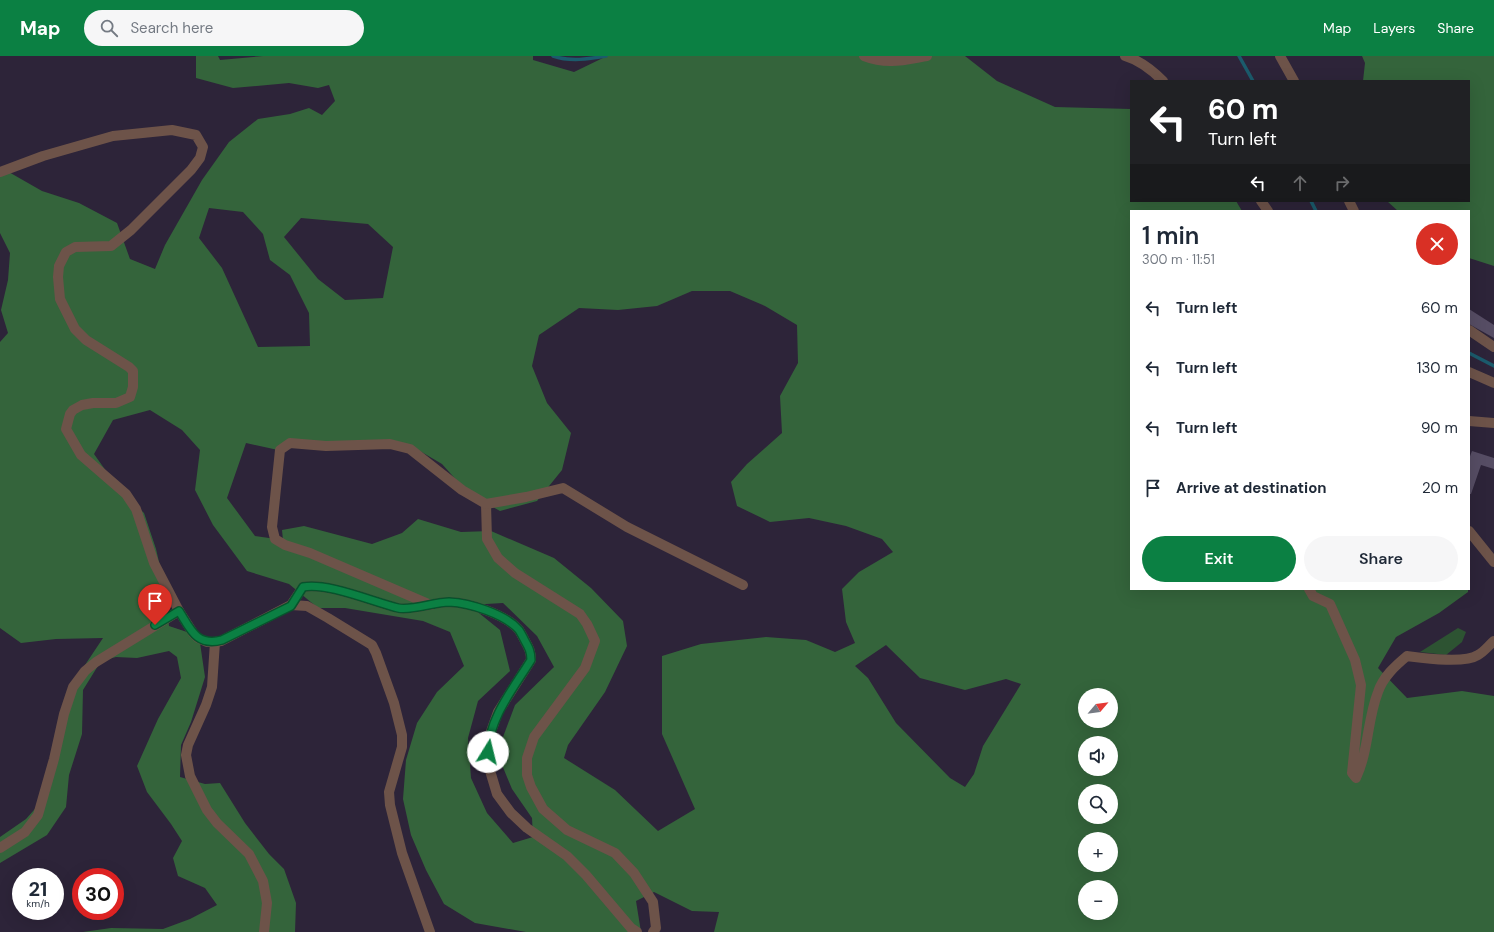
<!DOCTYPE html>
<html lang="en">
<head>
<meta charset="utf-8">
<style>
  body { margin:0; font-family:"DM Sans",sans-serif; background:#f6f6f7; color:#1f2937; height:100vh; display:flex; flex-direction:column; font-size:15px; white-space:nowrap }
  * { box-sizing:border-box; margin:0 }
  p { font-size:13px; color:#747a83 }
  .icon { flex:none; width:22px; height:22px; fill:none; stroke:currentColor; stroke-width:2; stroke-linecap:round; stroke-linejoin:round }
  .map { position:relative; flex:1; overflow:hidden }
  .panel { position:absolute; left:1130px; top:154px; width:340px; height:380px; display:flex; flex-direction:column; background:#fff; border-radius:0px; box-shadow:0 4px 16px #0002 }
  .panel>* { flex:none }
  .banner { position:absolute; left:1130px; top:24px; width:340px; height:122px; border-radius:0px; box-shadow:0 4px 16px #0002; background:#202124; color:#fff; overflow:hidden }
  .needle { width:26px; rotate:61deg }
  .tools { position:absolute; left:1078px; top:632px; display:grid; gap:8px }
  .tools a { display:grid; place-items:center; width:40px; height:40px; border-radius:50%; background:#fff; box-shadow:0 4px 16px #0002; font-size:20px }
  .speed { position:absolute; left:12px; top:812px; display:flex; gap:8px; font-size:20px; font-weight:700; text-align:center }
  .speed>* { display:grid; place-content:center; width:52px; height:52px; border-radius:50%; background:#fff; box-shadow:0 4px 16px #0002; line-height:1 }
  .speed small { font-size:10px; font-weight:400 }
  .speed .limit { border:6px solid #d22; background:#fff; color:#111 }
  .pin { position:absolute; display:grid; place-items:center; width:34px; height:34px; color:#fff; margin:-41px -17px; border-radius:50% 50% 50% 0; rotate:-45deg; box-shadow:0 0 4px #0007 }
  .pin .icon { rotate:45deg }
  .me { position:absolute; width:44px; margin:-22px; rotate:9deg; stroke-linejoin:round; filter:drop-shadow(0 0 3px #0008) }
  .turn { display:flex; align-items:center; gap:14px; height:84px; padding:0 12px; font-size:18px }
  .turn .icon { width:52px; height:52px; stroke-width:2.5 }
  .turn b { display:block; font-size:28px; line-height:34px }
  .lanes { display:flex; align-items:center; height:38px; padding:0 12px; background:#0003; justify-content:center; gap:20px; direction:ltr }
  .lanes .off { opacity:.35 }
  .round { display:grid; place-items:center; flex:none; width:42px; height:42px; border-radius:21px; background:#f6f6f7 }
  .summary { display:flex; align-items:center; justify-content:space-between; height:68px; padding:0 12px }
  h1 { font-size:24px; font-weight:600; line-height:30px }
  .button { display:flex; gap:8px; margin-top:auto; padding:8px 12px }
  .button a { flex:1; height:46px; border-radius:24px; background:#0b8043; color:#fff; font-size:16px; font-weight:600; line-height:46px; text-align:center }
  .button a+a { background:#f6f6f7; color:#1f2937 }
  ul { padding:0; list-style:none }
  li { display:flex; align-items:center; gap:12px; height:60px; padding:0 12px }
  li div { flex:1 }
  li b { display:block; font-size:15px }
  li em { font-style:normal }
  header { display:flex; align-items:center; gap:24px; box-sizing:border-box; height:56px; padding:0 20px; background:#0b8043; color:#fff }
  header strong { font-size:19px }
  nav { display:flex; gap:22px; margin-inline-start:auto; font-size:14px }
  .search { width:280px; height:36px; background:#f6f6f7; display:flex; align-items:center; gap:10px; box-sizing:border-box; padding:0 14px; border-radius:22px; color:#747a83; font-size:15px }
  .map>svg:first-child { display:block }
</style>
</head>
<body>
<header>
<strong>Map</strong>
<div class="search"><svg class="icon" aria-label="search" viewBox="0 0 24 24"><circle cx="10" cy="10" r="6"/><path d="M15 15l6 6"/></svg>Search here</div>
<nav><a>Map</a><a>Layers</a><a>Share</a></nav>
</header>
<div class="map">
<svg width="1494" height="876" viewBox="0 0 1494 876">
  <rect width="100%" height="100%" fill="#2d2439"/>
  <path fill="#2d5332" d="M1458,572l8,4 -4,10 -16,13 -26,-3z"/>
  <g fill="#34643b" fill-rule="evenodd">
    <path d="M196,0h22l2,4 43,-4h270v4l41,12 33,-16h358l32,25 58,26 76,2v92h105l6,10h-111v378h337v3l-29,21 -43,24 -18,31 29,30 55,-7 32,5v236h-780l5,-20 -27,-1 -38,-19 -18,9 5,31h-115l-51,-9 -31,-19 -18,-34 -15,-35 -8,-36 3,-39 11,-37 20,-31 27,-26 -14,-34 -27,-11 -78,-13h-27l-29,-24 -42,-13 -34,-46 -18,-35 5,-40 -18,-20 -32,-20 -37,10 -19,34 22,31 28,28 12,36 9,39 4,38 30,10 6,41 -14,45 -10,23 -1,32 25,7 15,-1 25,40 24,31 15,15 12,34 -1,29h-212l28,-4 52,1 27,-10 27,-14 -12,-17 -27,-12 -5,-18 9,-17 -11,-17 -24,-32 -10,-26 21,-47 23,-41 -4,-21 -8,-6 -32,7 -21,-1 -15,4 -18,29 -1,44 -13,41 -3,32 -19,28 -47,28v-26l26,-18 23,-26 20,-87 16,-41 18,-27 -47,1 -35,4 -21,-15v-286l8,-9 -7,-23 7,-30 2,-27 -10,-20v-66l42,24 37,12 38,20 13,36 25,10 10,-24 37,-65 27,-38 29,-23 32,-5 19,-6 13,7 13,-14 -6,-16 -11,3 -29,-5 -56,5 -37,-10zM209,152l34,4 20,22 7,26 20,15 19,38 1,33 -52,1 -36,-79 -23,-30zM301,162l67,6 25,23 -10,51 -38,2 -27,-21 -34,-42zM692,235h38l35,15 32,19 1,38 -18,33 2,37 -35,31 -16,18 6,24 33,16 39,-4 37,8 36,13 11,13 -34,20 -17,17 4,33 9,21 -20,9 -29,-12 -40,-3 -65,7 -39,12v78l33,75 -37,22 -43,-41 -51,-32 4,-13 37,-53 22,-46 -4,-25 -32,-33 -37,-30 -63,-27 -30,1 -43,-13 -16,14 -30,11 -68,-18 -22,4 1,10 -28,-4 -28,-38 19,-55 32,7 28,-5 102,-1 34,20 26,29 32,18 37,-10 25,-31 9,-37 -24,-30 -15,-37 7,-31 40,-27 39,2 39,-4zM503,547l34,33 17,31 -39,38 -18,48 15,36 20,29 1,19 -20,6 -26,-30 -16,-35 -3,-40 10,-37 32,-30 -10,-41 -31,-25zM886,589l34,33 45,12 41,-11 15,5 -38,62 -9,28 -9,13 -15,-9 -54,-55 -28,-45 -13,-12zM1085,639h26v26h-26zM1085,687h26v26h-26zM1085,735h26v26h-26zM1085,783h26v26h-26zM1085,831h26v26h-26z"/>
    <path d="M1362,0h132v210l-25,-8v-47h-71l-11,-10h82v-120h-106l2,-18z"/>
  </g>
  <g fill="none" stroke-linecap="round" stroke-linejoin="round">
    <g stroke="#1b5b6c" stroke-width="3.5">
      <path d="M553,0c17,6 36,3 53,0"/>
      <path d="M1239,0l14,25"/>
      <path d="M1311,145l5,10"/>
      <path d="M1469,297l25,13"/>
    </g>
  </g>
  <g fill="#564d64">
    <path d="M1469,253l25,16v13l-25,-14z"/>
    <path d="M1472,395l22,7v11l-13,-4 -10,29h-2v-35z"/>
  </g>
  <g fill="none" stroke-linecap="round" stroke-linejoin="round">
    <g stroke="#6d5349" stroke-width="10">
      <path d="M864,0c23,9 40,4 63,0"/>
      <path d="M1125,0c14,4 28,15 38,25"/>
      <path d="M1280,0l14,25"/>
      <path d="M0,116l43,-16 70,-20 59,-6 24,5 7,12 -3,11 -9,12 -60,60 -20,16 -36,1 -9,5 -7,14 -1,11 2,22 15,30 11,11 43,27 4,4v16l-3,10 -14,6h-23l-11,2 -9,5 -3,4 -4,15 15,26 45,39 10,15 18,54 25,48 14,22 5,5 9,4h8l6,-1 70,-36 12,-18c24,-5 69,15 95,21 14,3 37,-6 51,-6 21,1 56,12 70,28 2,3 4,7 6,11 4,7 6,11 6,19l-33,52 -10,28v24l9,30 14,19 16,15 40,28 19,19 45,53 6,4"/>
      <path d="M1261,145l7,10"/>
      <path d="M1349,145l5,10"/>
      <path d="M1469,274l25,17"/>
      <path d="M1469,316l25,11"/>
      <path d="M1469,365l25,2"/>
      <path d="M486,448l1,35 11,19 17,15 65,41 7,10 8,17 -10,27 -51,69 -7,21v17l4,12 12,22 24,21 48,23 19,20 19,29 3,26 -3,4"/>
      <path d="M1469,475l25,31"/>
      <path d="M1309,533l4,7 17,8 25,56 6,25 -9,88 4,5c13,-28 11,-58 22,-86 5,-15 17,-26 29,-36 16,2 57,8 71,-1 6,-3 11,-10 16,-14"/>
      <path d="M291,549l16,1 21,12 44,27 4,8 18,50 8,32v12l-13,45 1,13 12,48 28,79"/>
      <path d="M431,549l-121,-52 -25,-8 -10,-6 -3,-12 8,-77 10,-7 36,3 64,-2 20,5 52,41 24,14 40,-7 37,-9 64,39 116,58"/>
      <path d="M215,586l-3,45 -6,18 -18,40 -2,10 4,21 17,34 10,13 32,31 14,27 4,22 -3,29"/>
      <path d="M0,792l25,-16 13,-17 16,-56 10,-45 9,-27 12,-16 11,-9 83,-51"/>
    </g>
  </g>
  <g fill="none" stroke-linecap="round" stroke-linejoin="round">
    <g stroke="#07532c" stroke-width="10">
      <path id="route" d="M155,569l24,-14c11,17 17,36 43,29l69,-34 12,-19c24,-5 70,15 95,21 13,3 37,-6 51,-6 21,1 56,12 70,28 2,3 4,7 6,11 4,7 6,11 6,19 -18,29 -42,58 -43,92"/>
    </g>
    <use href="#route" stroke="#0b8043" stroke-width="7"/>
  </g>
</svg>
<div class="tools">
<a><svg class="needle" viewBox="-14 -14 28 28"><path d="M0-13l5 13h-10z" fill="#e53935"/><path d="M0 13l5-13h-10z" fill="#747a83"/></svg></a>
<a><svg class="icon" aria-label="sound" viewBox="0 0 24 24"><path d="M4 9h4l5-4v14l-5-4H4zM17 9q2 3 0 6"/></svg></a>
<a><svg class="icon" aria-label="search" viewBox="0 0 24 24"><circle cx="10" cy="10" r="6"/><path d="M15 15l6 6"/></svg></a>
<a>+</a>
<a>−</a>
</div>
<div class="speed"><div>21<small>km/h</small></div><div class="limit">30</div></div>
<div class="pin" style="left:155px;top:569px;background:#d93025"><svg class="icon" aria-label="arrive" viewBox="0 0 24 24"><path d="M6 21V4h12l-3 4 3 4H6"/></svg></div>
<svg class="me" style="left:488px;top:696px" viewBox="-20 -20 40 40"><circle r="19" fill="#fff"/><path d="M0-13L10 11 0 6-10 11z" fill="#0b8043"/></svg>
<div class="banner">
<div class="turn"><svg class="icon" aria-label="left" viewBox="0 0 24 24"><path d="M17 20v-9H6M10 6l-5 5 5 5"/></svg><div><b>60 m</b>Turn left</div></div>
<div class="lanes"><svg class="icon" aria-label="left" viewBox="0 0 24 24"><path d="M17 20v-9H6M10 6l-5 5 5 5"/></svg><svg class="icon off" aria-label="ahead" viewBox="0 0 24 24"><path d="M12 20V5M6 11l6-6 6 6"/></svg><svg class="icon off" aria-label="right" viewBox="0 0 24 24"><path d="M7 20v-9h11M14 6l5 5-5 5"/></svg></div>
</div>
<section class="panel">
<div class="summary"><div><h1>1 min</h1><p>300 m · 11:51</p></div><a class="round" style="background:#d93025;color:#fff"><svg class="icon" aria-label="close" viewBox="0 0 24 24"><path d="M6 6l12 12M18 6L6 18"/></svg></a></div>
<ul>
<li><svg class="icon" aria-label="left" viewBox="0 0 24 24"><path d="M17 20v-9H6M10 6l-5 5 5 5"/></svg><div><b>Turn left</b></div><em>60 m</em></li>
<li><svg class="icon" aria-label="left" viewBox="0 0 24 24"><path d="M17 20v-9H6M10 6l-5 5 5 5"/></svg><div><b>Turn left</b></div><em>130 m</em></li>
<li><svg class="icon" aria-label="left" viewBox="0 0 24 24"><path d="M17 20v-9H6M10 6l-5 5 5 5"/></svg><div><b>Turn left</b></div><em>90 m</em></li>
<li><svg class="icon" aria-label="arrive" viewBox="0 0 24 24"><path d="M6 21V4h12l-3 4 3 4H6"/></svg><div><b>Arrive at destination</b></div><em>20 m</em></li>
</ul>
<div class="button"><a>Exit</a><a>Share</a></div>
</section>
</div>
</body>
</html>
